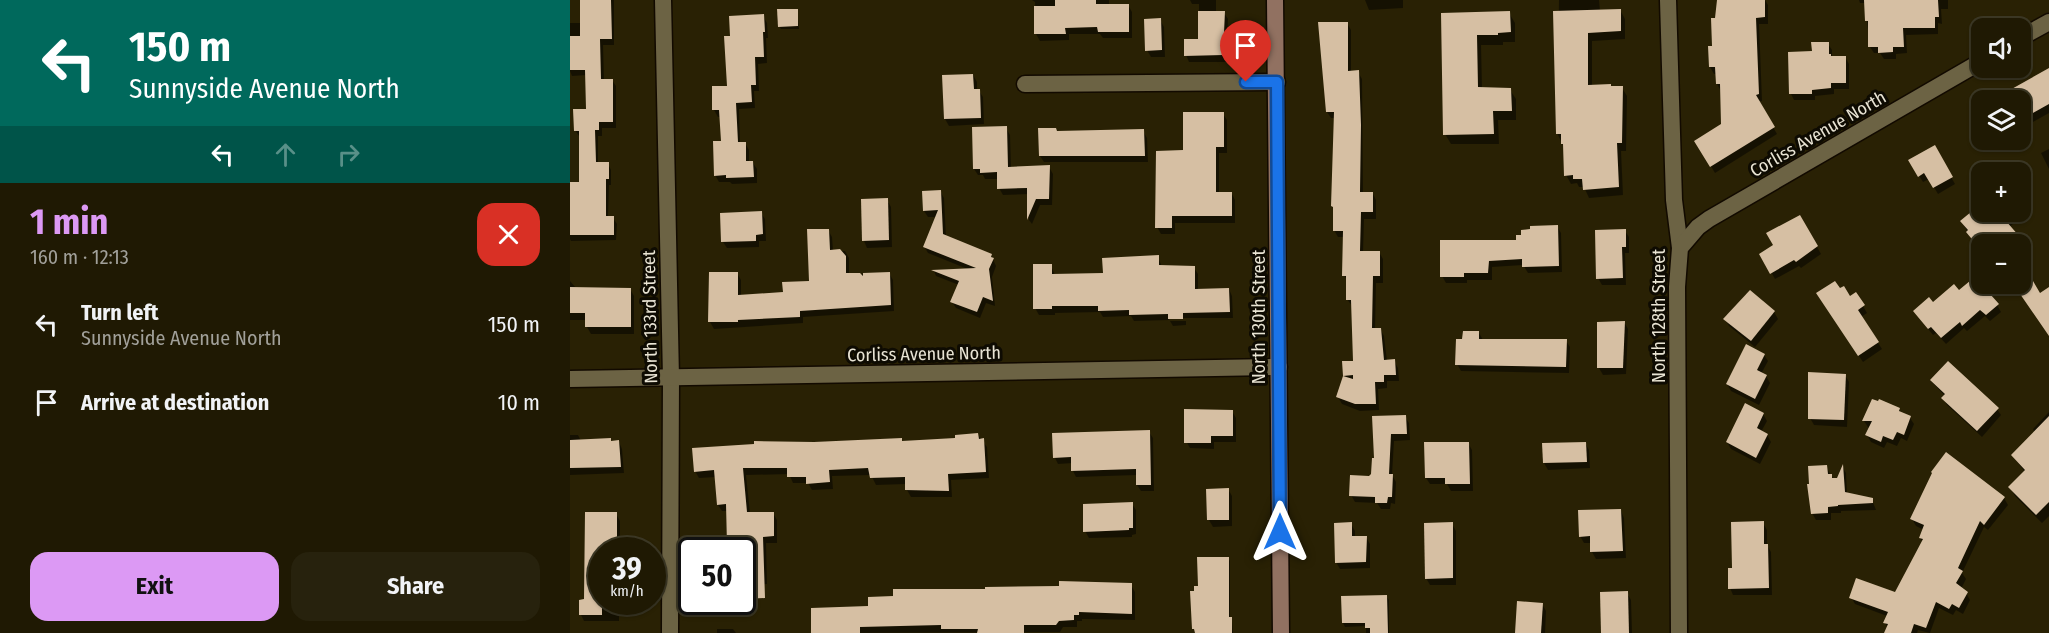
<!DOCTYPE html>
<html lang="en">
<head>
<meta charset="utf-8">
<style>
  body { margin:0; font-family:"Fira Sans Condensed",sans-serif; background:#27220d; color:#f1f3f6; height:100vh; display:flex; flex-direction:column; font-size:22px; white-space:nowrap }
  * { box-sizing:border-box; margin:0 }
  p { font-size:20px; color:#a1a09a }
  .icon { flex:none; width:33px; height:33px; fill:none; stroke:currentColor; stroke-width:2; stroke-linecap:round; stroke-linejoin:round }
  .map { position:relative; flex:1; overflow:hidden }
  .drawer { display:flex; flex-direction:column; background:#1f1903; width:570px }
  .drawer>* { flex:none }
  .banner { background:#00695c; color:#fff; overflow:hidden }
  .buttons { position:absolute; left:1401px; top:18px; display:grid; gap:12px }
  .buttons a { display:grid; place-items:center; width:60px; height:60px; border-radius:12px; background:#1f1903; box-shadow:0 2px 4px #0004,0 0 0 2px #3c3825; font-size:30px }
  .speed { position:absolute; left:18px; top:537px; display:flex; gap:12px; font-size:30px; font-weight:700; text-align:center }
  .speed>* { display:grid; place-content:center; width:78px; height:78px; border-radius:50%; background:#1f1903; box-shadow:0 2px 4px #0004,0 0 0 2px #3c3825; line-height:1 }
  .speed small { font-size:15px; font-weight:400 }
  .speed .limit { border:3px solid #111; border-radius:9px; background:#fff; color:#111 }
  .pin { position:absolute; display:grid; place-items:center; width:51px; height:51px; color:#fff; margin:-62px -26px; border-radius:50% 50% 50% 0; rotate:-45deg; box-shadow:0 0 6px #0007 }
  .pin .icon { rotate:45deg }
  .me { position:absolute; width:66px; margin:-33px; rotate:0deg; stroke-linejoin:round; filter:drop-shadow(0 0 4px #0008) }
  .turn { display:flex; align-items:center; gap:21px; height:126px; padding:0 30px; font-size:27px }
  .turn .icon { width:78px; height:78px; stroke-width:2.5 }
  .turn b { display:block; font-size:42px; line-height:51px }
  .lanes { display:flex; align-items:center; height:57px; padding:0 30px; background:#0003; justify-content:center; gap:30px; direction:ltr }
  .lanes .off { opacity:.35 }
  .round { display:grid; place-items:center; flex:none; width:63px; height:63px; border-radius:18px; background:#27220d }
  .head { display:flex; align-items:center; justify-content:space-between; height:102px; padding:0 30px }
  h1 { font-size:36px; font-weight:700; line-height:45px; color:#dc99f4 }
  .button { display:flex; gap:12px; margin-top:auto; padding:12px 30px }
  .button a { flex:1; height:69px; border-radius:18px; background:#dc99f4; color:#111; font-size:24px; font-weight:700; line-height:69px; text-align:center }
  .button a+a { background:#27220d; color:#f1f3f6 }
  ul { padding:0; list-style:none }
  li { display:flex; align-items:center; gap:18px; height:78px; padding:0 30px }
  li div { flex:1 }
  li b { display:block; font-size:22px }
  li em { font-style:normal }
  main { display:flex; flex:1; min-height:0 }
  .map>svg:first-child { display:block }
</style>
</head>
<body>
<main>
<section class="drawer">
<div class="banner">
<div class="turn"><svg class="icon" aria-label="left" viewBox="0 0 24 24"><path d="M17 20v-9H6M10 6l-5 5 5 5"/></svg><div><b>150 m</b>Sunnyside Avenue North</div></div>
<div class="lanes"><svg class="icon" aria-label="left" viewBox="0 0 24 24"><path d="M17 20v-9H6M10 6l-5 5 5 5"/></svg><svg class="icon off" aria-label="ahead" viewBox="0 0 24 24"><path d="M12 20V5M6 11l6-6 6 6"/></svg><svg class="icon off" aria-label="right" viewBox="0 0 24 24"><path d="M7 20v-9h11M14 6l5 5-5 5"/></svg></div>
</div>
<div class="head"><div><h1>1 min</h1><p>160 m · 12:13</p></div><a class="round" style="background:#d93025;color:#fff"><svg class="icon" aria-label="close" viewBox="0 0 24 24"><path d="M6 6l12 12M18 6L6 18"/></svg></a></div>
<ul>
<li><svg class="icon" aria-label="left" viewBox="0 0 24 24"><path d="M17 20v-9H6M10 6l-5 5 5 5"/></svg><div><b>Turn left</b><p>Sunnyside Avenue North</p></div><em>150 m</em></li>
<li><svg class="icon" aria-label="arrive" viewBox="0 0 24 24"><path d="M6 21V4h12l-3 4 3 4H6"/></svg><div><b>Arrive at destination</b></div><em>10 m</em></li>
</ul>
<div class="button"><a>Exit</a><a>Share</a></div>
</section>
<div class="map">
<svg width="1479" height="633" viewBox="0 0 1479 633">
  <rect width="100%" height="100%" fill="#292104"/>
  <g fill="#0007">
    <path d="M12,0h32v45h-11l1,35h8l4,6v42h-14v8h-4v28h10l3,6v15h-2l-1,33h5l4,6 -1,16 -45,1 -1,-2v-56h10l1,-47h-2l-4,-6 12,-19v-36l-15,1 -2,-5v-48h12z"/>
    <path d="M462,0h77v5h19l4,7v26h-29l-3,-4h-31v6l-29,1 -4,-7 -1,-32z"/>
    <path d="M620,0h26v13h8l4,6 -2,43h-37l-3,-7 13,-15v-36h-7z"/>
    <path d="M795,0h38v8l-34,2z"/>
    <path d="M989,0h40l1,11 20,-1 5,9v20l-33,2v45l30,2 5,8 -1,55h-5l2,44 -34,3 -5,-11h-5l-2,-4 -6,1 -5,-9 -1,-26 -8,-16z"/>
    <path d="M1148,0h47l3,5v19h-9l3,77h-4l19,33 -62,39 -19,-32 27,-17 -2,-33 -4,-7 -1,-10h-2l-4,-7 -1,-19 4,-1z"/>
    <path d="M1289,0h89v9h-7l1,15 -4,-1v11l-32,1 1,18 -11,1v5h-12l-4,-6h-6l-4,-6 -5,-44h-5z"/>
    <path d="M227,10l2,19h-18l-2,-3z"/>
    <path d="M939,13l6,10v19h-12v3h-22l1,43 28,2 6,9v21h-18l1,24h-48l-6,-10 -3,-119z"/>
    <path d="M193,16l4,7 1,15h-2l1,25 -9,1 1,27h-5l1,17 -16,1 1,34h5l4,7v13h4l4,6v14l-25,1 -2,-2h-11l-4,-7 7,-33 -1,-25h-3l-4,-7 15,-22 3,-51z"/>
    <path d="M590,20l4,7 1,30h-14l-4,-7z"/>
    <path d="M777,23l4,7v42h7l4,7 1,114 10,1 3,6v19h-12l-1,33h16l4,7v24h-7l-1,46h5l4,7 3,25h7l4,7 1,13h-12v7l-9,1 1,21 -19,1 -18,-7 -4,-7 7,-21 9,-14 -2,-56 -5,-7 1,-17 -4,-7v-38h-6l-4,-7 1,-112h-4l-4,-6z"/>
    <path d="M1258,44l4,6v7h13l4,7v25h-15v5l-19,2v4h-21l-3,-6 22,-41z"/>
    <path d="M1479,70v43l-29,16v-29h-24z"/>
    <path d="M403,75l4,7v9h2l4,6 1,27 -35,2 -4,-7z"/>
    <path d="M653,114l4,6v33h-8v41h13l3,6v23h-60v11h-14l-4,-7 27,-75z"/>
    <path d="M436,128l4,7 1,33 38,-1 4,7 -1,31h-12l-8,19 -3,-4v-26l-26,1 -4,-7v-9h-14l-2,-4h-5l-4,-6z"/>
    <path d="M573,131l4,7 1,24h-104l-4,-6 17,-24z"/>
    <path d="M1364,147l21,37 -17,10 -9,-15 -6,3 -13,-21z"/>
    <path d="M1479,149v20l-8,-16z"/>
    <path d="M370,191l4,7 2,39 45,18 5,11 -4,11 3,29 -9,-3 -6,15 -24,-10 -4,-6 7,-17 -23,-9 -2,-5 36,-1 -42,-17 -4,-7 13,-29h-9l-4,-6z"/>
    <path d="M317,200l4,7 1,40 -25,1 -3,-7z"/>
    <path d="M1412,205v7h22l9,12 -4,3 15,19 -4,3v-5h-38v7l-10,-12 -10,-17z"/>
    <path d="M191,213l4,6 1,22h-7v6l-32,1 -4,-6z"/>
    <path d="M1230,217l21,37 -20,14 -2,-2 -24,13 -14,-25 14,-8z"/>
    <path d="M987,226l4,7 1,39 -34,1 -5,-8 -31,2v13h-25v3h-21l-4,-7 76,-34z"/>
    <path d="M258,230l4,7 1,14h12l4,7v17l40,-2 4,7 1,31 -91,6v6l-89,6 -4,-7 27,-49 4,7v16l43,-3 26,-11z"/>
    <path d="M1055,231l4,6v16h-4l1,32h-24l-4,-7z"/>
    <path d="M588,257l4,10 32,1 4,6v16l31,-1 3,7 1,22h-64v2l-35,1 -3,-5 -28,1 -3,-5 -45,1v2h-16l-4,-7 16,-42 4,9h49z"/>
    <path d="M0,281l6,7 54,1 4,7v38h-43l-4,-7v-7h-17z"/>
    <path d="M1389,292l38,13 4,7 -11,9 -5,-5 -18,15 -3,-3 -18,16 -10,-11 -3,2 -18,-23z"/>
    <path d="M1180,293l24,19 4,7 -23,28 -26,-21 -4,-7z"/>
    <path d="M1286,294l11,19 -6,4 21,32 -19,13 -41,-61 27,-3z"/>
    <path d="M600,321h16v4l-13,1z"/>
    <path d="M1054,322l4,7 -2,45 -23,1 -4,-7z"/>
    <path d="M909,333l4,7 83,1 4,6 -1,26 -108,-2 -4,-7z"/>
    <path d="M1194,355l4,6 -7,13 5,2 4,7 -11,22 -28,-14 -4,-7z"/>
    <path d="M1275,375l4,7 -2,45 -33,-2 -4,-7z"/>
    <path d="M1361,381l66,28 4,6 -19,22 -35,-32 -4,-7 2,-2z"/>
    <path d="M1329,409l2,4 9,5 4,6 -7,17 -6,-3 -4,8 -10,-4 -3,6 -13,-6 -4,-7 3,-7 -2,-1 -4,-6z"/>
    <path d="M662,411l4,7v24h-22v7l-24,-1 -4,-7z"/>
    <path d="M1479,412v104l-7,7 -27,-27 -5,-9 15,-15 -13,-17 23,-22 -2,-4z"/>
    <path d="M1193,414l4,7 -6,11 6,3 4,7 -11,22 -29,-15 -4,-7z"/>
    <path d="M835,417l4,6 1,17 -16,1 -2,34 4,7 -1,22 -4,-1 -1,6h-9l-4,-6 -22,-1 -4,-7 22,-20 2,-16 -1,-41z"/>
    <path d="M579,432l4,6 1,53h-13l-4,-6v-10l-61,2 -3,-6v-8l-15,1 -3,-6z"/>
    <path d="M0,435h8l3,6 38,1 3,7 2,24 -54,2z"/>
    <path d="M408,435l9,12 2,31 -38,2 1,17h-41l-4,-7 -1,-6 -30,1 -5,-10 -39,1 1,13 -21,1 -4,-7h-15l-4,-9 -43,1 4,38h23l4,7v23h-11l1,41 -25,1v-35h-13l-1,-39h-6l-4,-6 -2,-28 -17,1 -4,-7 119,-28 87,-4 2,4 53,-3z"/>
    <path d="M898,443l4,7 1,41h-22l-4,-7h-17l-4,-6z"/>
    <path d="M1015,443l4,7 1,18 -42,2 -4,-7z"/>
    <path d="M1256,467l8,13 4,-1 5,-11 3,5 1,21 25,6 4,10 -35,1v2h-10v7h-15l-4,-7z"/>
    <path d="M658,489l4,7v30l-19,1 -4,-7z"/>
    <path d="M1434,498l4,7 -20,25 -4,-3 -22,46 4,6 -5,10 5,4 4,7 -7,14 -7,-4 -3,5 -14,-7 -9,25 -12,-3 -1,3h-31l2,-5 -3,-5 2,-7 -32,-12 -4,-7 45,-3 27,-52 -3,-4 4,-8 -8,-4 -4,-7z"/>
    <path d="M562,504l4,6v24l-4,1v2l-43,1 -4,-7z"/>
    <path d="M1051,511l3,7 2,40 -30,1 -4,-7 -1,-9h-7l-4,-7z"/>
    <path d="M16,514h30l4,7v29h-18v52h17v19h-35l-3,-6 5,-14z"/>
    <path d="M1193,523l4,7v15l4,7 1,43h-39l-3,-7 3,-18z"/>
    <path d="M781,524l4,7v6h11l4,7v24l-30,1 -4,-7z"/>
    <path d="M882,524l4,7v54h-26l-4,-7z"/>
    <path d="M658,558l2,3v57l2,4 1,11h-38l-4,-40 9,-5z"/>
    <path d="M561,585l4,7v28l-53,-1v2h-5v6h-14l-3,5 -247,1 56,-25 118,-17z"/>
    <path d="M1057,593l4,7 1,33h-30z"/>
    <path d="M816,596l3,4v33h-23v-7l-21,1 -2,-4z"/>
    <path d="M972,604l4,7 -1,22h-29z"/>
    <path d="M147,629h16l3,4h-19z"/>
  </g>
  <g fill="#d6bfa3">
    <path d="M10,0h31l1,39h-12l1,40h12v43h-14v8h-4l1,32h13v17h-3v37h8v19h-44v-53h9v-51h-5l-1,-22h13l-1,-39h-15v-34h10z"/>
    <path d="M485,0h41v4h33v28h-31l-1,-5 -32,1 1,6h-32v-28h21z"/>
    <path d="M1147,0h48v17l-9,1 3,76 -3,1 19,32 -65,40 -16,-26 27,-17 -1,-40h-4l-1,-17h-6l-1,-21h4l-1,-28h4z"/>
    <path d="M1294,0h74l1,17h-4v11h-32l1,19h-11v5l-15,1v-6h-10v-26h-3z"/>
    <path d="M207,9h21v17l-20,1z"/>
    <path d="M1051,9v22l-33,2v52l23,-1v2h12l-1,57h-5l2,44 -36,3 -1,-11h-9v-4l-9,1 -1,-32h-2v-10h-5l-3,-123z"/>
    <path d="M628,11h27l-2,44 -39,1v-17h14z"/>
    <path d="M940,11l1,21 -13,1v2h-21l1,52 33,1 1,23h-19l1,23 -51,1 -2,-122z"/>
    <path d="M194,14l1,18h-2l1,25h-9l1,28h-5l1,17 -16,1 2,39h8v19h7l1,16 -28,1v-3l-12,1 -1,-35h8l-2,-31h-7v-24h15l-3,-50h6l-1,-20z"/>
    <path d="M591,18l1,32 -17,1 -1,-32z"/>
    <path d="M748,22h30v49l11,-1 2,55 -1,67h13v20h-12l-1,39h20v25h-7l-1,52h9l3,32 11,-1 1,16h-12v7h-9l1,22h-21l-19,-7 7,-21 10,3v-4l-10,1 -1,-15h11l-2,-61h-5v-24h-4l1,-45h-10v-24l-2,-1 3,-94h-8z"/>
    <path d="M1241,42h18v12h2v2h15v27h-15v5l-19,2v4h-23l-1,-42 24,-1z"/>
    <path d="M1479,68v36l-29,16v-20h-28z"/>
    <path d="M403,74l1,15h6l1,29 -37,1 -2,-44z"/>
    <path d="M613,112h41v35h-8v45h16v24h-60v12h-17l1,-77 27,-1z"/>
    <path d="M437,126l1,41 42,-2 -1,34h-13l-9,21v-32l-30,1v-17l-17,1v-4h-7l-1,-42z"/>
    <path d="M468,128h18l1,3 87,-2 1,27h-106z"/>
    <path d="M1365,145l18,32 -20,11 -9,-15 -6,4 -10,-17z"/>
    <path d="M371,190l2,44 49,20 -1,3 3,1 -5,11 4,32 -10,-4 -6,15 -27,-10 9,-21 -28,-11 45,-2 -53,-21 15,-37 -15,1 -1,-20z"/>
    <path d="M318,198l1,42 -27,1 -1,-42z"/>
    <path d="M192,211l1,23 -7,1v6l-35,1 -1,-29z"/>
    <path d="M1401,212h46l-11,9 20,23h-50l-10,-12 2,-2 -8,-9z"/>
    <path d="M1230,215l18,31 -22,16 -2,-2 -24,14 -11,-20 14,-9 -7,-12z"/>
    <path d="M988,225l1,41 -37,1v-8l-33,2 -1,12h-24v4h-24v-37h76v-5h5v-5l9,-1v-3z"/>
    <path d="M237,229h22l1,21 10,-1 6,7v17h14l3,3v-3l27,-1 1,33 -91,6v6l-62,3v2h-30l1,-50h29v23l45,-3 -1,-10 27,-1z"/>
    <path d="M1056,229v18h-4l1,31 -27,1 -1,-49z"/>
    <path d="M589,255v10l36,1v23l34,-1 1,24 -47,1v6h-15v-5l-39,1v-5l-31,1v-5h-46v3h-19v-45h19v10l51,-1 -1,-15z"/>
    <path d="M1412,271v14l17,19 -13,11 -6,-5 -18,16 -2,-4 -19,16 -10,-11 -3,2 -15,-18 16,-14 4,5 21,-18 5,6z"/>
    <path d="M1265,281l5,7 4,-2 6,10 6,-4 9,13 -7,5 21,32 -21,14 -42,-63z"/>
    <path d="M1463,281l7,12 9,-6v49l-31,-45z"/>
    <path d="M0,287l61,1v39h-46v-14h-15z"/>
    <path d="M1180,290l25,21 -24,30 -28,-22z"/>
    <path d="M1055,321l-2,47h-26v-46z"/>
    <path d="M893,331h16v8h88l-1,28 -111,-2 1,-26h6z"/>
    <path d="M1176,344l19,10 -8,16 10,5 -12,24 -29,-15z"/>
    <path d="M1378,361l51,47 -22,23 -36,-33 4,-4 -15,-14z"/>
    <path d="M1238,372l38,2 -2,46 -36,-1z"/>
    <path d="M1302,399l6,2 1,-2 21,9 -1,3 12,5 -7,19 -7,-3 -4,8 -10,-4 -2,6 -16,-7 7,-14h-10z"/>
    <path d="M1175,403l19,10 -7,15 11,6 -12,24 -30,-16z"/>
    <path d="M614,409l49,1v26h-22v7h-27z"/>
    <path d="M836,415l1,19h-16l-2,40h4l-1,23h-4l-1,6h-12v-6l-26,-1 1,-21 19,1 2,-2 1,-16h2l-2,-42z"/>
    <path d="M1479,416v86l-13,13 -28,-28 17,-17 -14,-15z"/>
    <path d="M580,430l1,55h-15v-16l-65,2v-14l-18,1 -1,-25z"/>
    <path d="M408,433l1,6 5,-1 2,34 -38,2 1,17 -44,-1v-13l-35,1 -2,-10 -39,2 1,12 -24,2v-7h-19v-9h-44l4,44h27v24l-11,1 2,61 -23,1v-49h-12l-1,-5h-2l-1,-41 -9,1 -3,-35 -20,2 -2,-24 62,-4v-3l60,1 88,-4v3l53,-3v-3z"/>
    <path d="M41,438v3l8,-1 2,27 -51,1v-28z"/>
    <path d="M854,442h45l1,42h-25v-6h-20z"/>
    <path d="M1016,442l1,20 -44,1 -1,-20z"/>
    <path d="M1376,452l59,45 -21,28 -4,-4 -22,47 5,3 -7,12 12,9 -9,16 -7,-4 -3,5 -13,-7 -10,26 -12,-4 -3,9h-27l4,-9 -5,-1 5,-11 -39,-14 7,-20 39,14 28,-53 -4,-1 5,-13 -14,-6 22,-46 -1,-1z"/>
    <path d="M1273,464l2,28 28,6v5l-35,2v1l-10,1v6l-17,1 -4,-30h2l-1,-18 19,-1 1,9h4v4h5z"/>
    <path d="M659,488v32h-22l-1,-31z"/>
    <path d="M563,502v26h-4v2l-46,2v-28z"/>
    <path d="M1051,509l2,42 -33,1v-16l-11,1 -1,-27z"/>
    <path d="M15,512h32v38h-15v65h-23v-15l5,-1z"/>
    <path d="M1194,521v23h4l1,44 -41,1v-21h4l-1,-46z"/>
    <path d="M782,522v14h15l-1,26 -31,1 -1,-40z"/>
    <path d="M883,522v56l-28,1 -1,-56z"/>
    <path d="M627,557h32v60h3v16h-37l-1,-4h-2l-2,-38h4v-5h4z"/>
    <path d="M489,581l73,2v31l-53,-2v3h-5v5l-15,1 -3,4h-32v8h-47l1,-4h-37v-4l-81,2v6h-49v-25l57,-2v-9l25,-1v-7h92v-2l74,-1z"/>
    <path d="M1058,591l1,42h-28l-1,-41z"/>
    <path d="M817,595l1,38h-18v-5h-5v-5h-23l-1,-27z"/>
    <path d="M947,601l26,2 -2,30h-26z"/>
  </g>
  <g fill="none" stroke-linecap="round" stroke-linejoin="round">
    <g stroke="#120a00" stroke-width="19">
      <g id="minor">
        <path d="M93,0l8,378 -1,255"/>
        <path d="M1098,0l6,200 6,48"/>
        <path d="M455,84l252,-2"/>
        <path d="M0,379l709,-12"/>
      </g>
    </g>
    <g stroke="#120a00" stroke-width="19">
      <g id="tertiary">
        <path d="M1450,38l29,-16"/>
        <path d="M1109,633l-2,-346 3,-39 18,-21 11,-8 273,-158"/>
      </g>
    </g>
    <g stroke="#120a00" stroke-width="19">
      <path id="secondary" d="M705,0l6,633"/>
    </g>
    <use href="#minor" stroke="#6c6344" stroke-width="16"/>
    <use href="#tertiary" stroke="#6c6344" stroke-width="16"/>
    <use href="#secondary" stroke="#917161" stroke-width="16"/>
  </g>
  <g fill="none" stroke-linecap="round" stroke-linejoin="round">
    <g stroke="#114b97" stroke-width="15">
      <path id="route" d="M676,82h31l3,450"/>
    </g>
    <use href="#route" stroke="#1a73e8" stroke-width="10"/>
  </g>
  <g text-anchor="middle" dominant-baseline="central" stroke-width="6" stroke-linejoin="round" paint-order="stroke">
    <g font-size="18" fill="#e9e4d4" stroke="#0e0b02">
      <text transform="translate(1248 134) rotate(-30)">Corliss Avenue North</text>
      <text transform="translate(1089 316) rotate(-90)">North 128th Street</text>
      <text transform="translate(80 317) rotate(-91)">North 133rd Street</text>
      <text transform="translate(689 317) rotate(-90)">North 130th Street</text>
      <text transform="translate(354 354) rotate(-1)">Corliss Avenue North</text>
    </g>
  </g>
</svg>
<div class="buttons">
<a><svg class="icon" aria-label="sound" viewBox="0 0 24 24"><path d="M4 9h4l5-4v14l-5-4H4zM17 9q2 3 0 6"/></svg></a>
<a><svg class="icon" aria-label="layers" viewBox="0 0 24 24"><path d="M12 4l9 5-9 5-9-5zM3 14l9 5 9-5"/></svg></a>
<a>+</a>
<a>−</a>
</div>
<div class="speed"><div>39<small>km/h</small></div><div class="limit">50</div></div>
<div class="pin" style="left:676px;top:82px;background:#d93025"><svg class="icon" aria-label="arrive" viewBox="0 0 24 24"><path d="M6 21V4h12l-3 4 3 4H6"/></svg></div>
<svg class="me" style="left:710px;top:532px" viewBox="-20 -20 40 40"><path d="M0-17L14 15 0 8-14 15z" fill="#1a73e8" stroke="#fff" stroke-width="4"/></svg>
</div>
</main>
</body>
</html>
